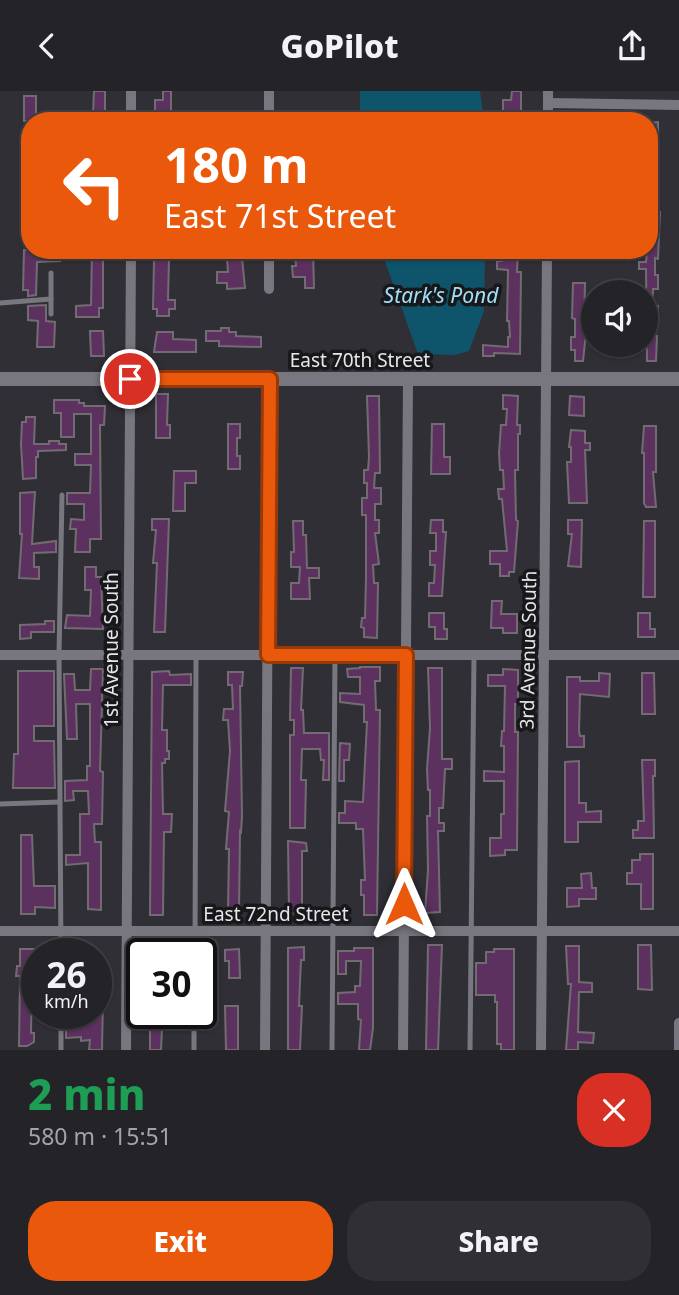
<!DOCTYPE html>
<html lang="en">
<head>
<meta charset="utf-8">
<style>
  body { margin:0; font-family:"Noto Sans",sans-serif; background:#302f34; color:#f1f3f6; height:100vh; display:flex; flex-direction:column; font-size:26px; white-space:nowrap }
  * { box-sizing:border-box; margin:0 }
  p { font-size:23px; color:#a3a4a8 }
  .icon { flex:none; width:38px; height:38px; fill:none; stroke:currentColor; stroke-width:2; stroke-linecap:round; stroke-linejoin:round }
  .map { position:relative; height:959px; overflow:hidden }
  .drawer { display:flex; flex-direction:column; background:#242328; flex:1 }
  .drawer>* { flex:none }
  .guide { position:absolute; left:21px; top:21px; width:637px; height:147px; border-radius:28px; box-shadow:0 2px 5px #0004,0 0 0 2px #414045; background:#ea580c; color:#fff; overflow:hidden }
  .fabs { position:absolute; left:581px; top:189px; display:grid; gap:14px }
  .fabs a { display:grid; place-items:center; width:77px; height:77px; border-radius:50%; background:#242328; box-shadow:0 2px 5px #0004,0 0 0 2px #414045; font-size:35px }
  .speed { position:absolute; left:21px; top:847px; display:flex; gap:14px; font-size:35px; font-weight:700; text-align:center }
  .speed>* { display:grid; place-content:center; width:91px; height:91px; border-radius:50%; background:#242328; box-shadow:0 2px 5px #0004,0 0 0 2px #414045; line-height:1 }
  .speed small { font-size:18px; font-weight:400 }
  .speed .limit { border:4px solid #111; border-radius:10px; background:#fff; color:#111 }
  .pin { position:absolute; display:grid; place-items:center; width:60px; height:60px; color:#fff; margin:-30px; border:4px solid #fff; border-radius:50%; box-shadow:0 2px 7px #0007 }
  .me { position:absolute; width:77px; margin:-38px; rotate:0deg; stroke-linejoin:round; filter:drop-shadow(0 0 5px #0008) }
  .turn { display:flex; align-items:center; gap:24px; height:147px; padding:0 28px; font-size:32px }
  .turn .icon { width:91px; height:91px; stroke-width:2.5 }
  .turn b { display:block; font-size:49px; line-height:60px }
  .round { display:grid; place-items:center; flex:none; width:74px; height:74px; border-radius:28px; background:#302f34 }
  .head { display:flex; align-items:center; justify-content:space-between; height:119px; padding:0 28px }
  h1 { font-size:42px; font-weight:800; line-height:52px; color:#1e9e55 }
  .cta { display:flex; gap:14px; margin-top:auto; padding:14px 28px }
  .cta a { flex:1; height:80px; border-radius:28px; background:#ea580c; color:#fff; font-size:28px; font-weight:800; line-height:80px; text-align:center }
  .cta a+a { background:#302f34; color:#f1f3f6 }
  header { display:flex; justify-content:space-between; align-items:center; height:91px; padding:0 28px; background:#242328; font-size:32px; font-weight:800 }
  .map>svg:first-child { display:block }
</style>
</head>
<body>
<header><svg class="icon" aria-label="back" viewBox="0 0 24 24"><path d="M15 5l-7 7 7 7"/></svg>GoPilot<svg class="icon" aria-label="share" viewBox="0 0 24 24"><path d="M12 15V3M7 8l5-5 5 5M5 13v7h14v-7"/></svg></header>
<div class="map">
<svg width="679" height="959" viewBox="0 0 679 959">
  <rect width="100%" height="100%" fill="#302f36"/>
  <g fill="#0e556b">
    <path d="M360,0h120l4,30h-124z"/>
    <path d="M381,159h104l-1,61 -15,40 -14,4 -37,-1z"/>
  </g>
  <g fill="#5c315f" stroke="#726c72" stroke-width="2">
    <path d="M94,0h11v20h-3v10h-15v-9l6,1z"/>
    <path d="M163,0h8v24h-5v6h-11v-21h8z"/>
    <path d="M512,0h9v28h-12v-6h-6v-13h8z"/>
    <rect x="24" y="5" width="12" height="25"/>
    <path d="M658,31l1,72h-10v-71z"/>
    <path d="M649,121h11l-2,47 -3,-1v17h3v14h-5l-1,17h6l-2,15h-3v15h4l-1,25h-9l-1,-92h-7v-7h7l1,-12h2z"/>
    <path d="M24,159h36v11l-23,1 -1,33 -8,1v-6h-5z"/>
    <path d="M92,159h7v10h4v48h-4v9h-23v-11l15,-1z"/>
    <path d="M295,159h18l1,38h-9v-11h-12l-1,-11h4z"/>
    <path d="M503,159h15l-1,22h4l-1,82 -26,-1v3h-11v-11l25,2v-10h2l-1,-16h-2l1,-51 -11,-1v-8h5z"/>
    <path d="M227,167h15l3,30 -18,1v-6h-10v-11h11z"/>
    <path d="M154,169h15l-1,40h7v9h-6v7h-12v-7h-4z"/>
    <path d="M573,192h12l-1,39h2v11l-3,28h-8v-11h-4v-13h4v-18l-3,-1z"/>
    <path d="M46,214v16l9,1 -1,25h-17l1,-26 -10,-1v-14z"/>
    <path d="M221,237h8v4h7v4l25,1v10l-42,-1v-5h-13v-10h15z"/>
    <path d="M90,240h13l1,25h-13z"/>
    <path d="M157,241h16v7l23,1v12h-42z"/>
    <path d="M156,303h12l-1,31h3v13h-14z"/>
    <path d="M503,304l15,1 -1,29h3v9h-2v36h-3l1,50 2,1 -4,51h-5v4h-9v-12h-10v-13h17l-5,-52h-3l-1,-10h6l-1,-19h-3l-1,-17 2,-28h5l1,-16h-4z"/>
    <path d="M367,305h12l1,77h-5l-1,15h7v16h-6v16h4v13h-4l4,31 -6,1 1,18h4l-1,55 -13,-1v-9l-3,-1 1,-9h3l1,-41v-62h-4v-17h5v-15h-3v-13h4l1,-13z"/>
    <path d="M570,305l14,1v19l-15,-1z"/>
    <path d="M54,309h25v3h5v3h21l-1,19h-4l1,114h-11v13h-15l1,-23h-6l1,-10 13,1v-16h-17v-11h23l1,-28h-16v-11h16v-40h-17v23h-13v-24h-7z"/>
    <path d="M26,326h9l-1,27h15v-3h10v3h7v6l-28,1v6h-2v21l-13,1 -2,-35 1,-22h4z"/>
    <path d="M228,333h12v14h-3v18h3v13h-12z"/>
    <path d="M432,333h12v33h6v17h-19z"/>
    <path d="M644,335h12v46h-3l3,35h-10l-2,-4v-50h-2z"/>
    <path d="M571,339l14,1v12h5v7h-5l2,53h-18l-2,-41h4v-15h-2z"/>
    <path d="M174,380h22v12h-11v28h-12z"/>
    <path d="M35,401l-3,52 24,-3v11l-22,1v14h5v12l-20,-1 3,-44h-2v-41z"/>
    <path d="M152,428h17l-4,113h-11l3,-69h-4l3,-33h-4z"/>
    <path d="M431,429h12v12h3l-4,64h-13v-13h5l1,-18h-5v-14h6v-18h-6z"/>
    <path d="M568,429h14l-1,47 -13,-1 4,-32h-4z"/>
    <path d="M293,430h10v14h3l1,33h12v10h-10l1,21h-19v-16h8l1,-16h-9v-15h3z"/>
    <path d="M644,430h11v76h-12z"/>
    <path d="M85,476h11v10h5l2,52 -38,-1 2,-13 23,1 1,-26h-6z"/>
    <path d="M492,510h10l-1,13h16v19h-14v-5h-12z"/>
    <path d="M429,522h15v16h3v10h-12v-12h-6z"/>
    <path d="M638,522h12v16h5v8h-17z"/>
    <path d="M45,530h9v11h-23v6l-11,1v-14l25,-1z"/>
    <path d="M360,576h20v14h-5l1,29h4l-3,205h-13v-20h-3v-15h4l-2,-51h-7v-6h-17v-10h6v-12l18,1 4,-80h-3v-17l-24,-3v-9l20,1v-17h-12l-1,-8 13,-1z"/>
    <path d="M291,577h12l-2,42h2l1,23h25v47h-6l1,-20h-3l-1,-11h-18l-1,31h5l-1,48h-15v-93h4v-15h-4z"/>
    <path d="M428,577h14v91h10v10h-7l-2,39h-4v15h5v8h-6l2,81 -15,1 3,-43 -1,-54h3v-26h-2l-1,-21 3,-41z"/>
    <path d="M91,578h12l-3,102 3,1 -1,52h-8l1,18h6v68l-13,-1v-46l-22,2v-10h14v-41h9l-1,-23h-15l1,9 -9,1v-20l22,-1v-14h3v-62h-14l1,35h-10l-3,-65h10l1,16h15z"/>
    <path d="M503,578l15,1v34h-3v28h3l-1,118h-12v5l-15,1v-18h11v-24h3v-33h-20v-10l20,1v-26h-3l1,-15h2l1,-45h-17v-11h15z"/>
    <path d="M18,580h36v55h-20v15h20l1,47h-42l1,-34h4z"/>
    <path d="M169,580l1,4 21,-1v11h-28l-1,45h5v21h2v8h-4v4h-3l1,51h9l-1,18h-7l-1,83h-13l2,-243z"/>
    <path d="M228,581h15l-1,14h-2l2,130 -1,16 -1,-1 -1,81 -11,-1 1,-62h-3l3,-37 -4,-1 5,-60 -2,-31h-5l1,-11h9l-1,-24h-4z"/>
    <path d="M599,582l11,1 -1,23 -29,-3 -1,37 1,5h4v11h-17v-70h13v4h19z"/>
    <path d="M642,582h12l1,41h-13z"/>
    <path d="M340,652l10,1 -1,16h-5v21h-5z"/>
    <path d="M642,669h13v16h-2l1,62h-21v-8h5v-9h6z"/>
    <path d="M579,670v42h7v9l15,-1v11h-23v20h-13v-80z"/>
    <path d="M21,744h11l2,51h21v22l-20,-1v7h-14z"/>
    <path d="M288,750l18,2 1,8h-5v63l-13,-1z"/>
    <path d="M640,763h13v55h-12v-25h-14v-11h5v-13h8z"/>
    <path d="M591,782l1,15h4v11h-17v7l-12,1v-19h15l-1,-14z"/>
    <path d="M428,854h14l-4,105h-12z"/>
    <path d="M638,854h13l1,45 -14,-1z"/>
    <path d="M566,855h13v36l13,1v9h-13l-1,40 16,1 -1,10 -15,-1v8h-12l5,-66h-3z"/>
    <path d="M304,856v13h-3l-1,22 -1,24h3l-2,44h-12v-102z"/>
    <path d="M354,857h19v80l-3,22h-11l2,-30 -3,-1v-15h-20v-11l17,-1v-6h5l1,-25h-15v13h-8v-23h16z"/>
    <path d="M20,858h17v30h-5l-1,54h3v9l-7,4h-8l1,-70h-4l1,-10h3z"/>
    <path d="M239,858l1,29h-11v-17h-4v-11z"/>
    <path d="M494,858h20v101h-13v-6h-4v-42h-2v-7h-19v-32h10v-11h8z"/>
    <path d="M96,906h7l-1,53h-13l1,-10 -9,1v-4l-15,1v-11l13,-1v-9h10v-4h7z"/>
    <path d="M225,915h13v44h-12z"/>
    <path d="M150,936l12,1 -1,22h-11z"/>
  </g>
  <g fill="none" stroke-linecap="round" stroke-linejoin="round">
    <g stroke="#78777f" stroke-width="5">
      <path d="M51,208v15"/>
      <path d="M0,212l51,-4v-26"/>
      <path d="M0,713l60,-2"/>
      <path d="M61,863l-2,-299 3,-160"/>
      <path d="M195,863l1,-298"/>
      <path d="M61,959v-37"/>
      <path d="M194,959v-37"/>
      <path d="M332,959l3,-395"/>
      <path d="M470,959l4,-395"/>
    </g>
    <g stroke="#78777f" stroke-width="10">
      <path d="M269,0v30"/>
      <path d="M548,12l131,2"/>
      <path d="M131,30v-30"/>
      <path d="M548,30v-30"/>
      <path d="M269,159v39"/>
      <path d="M0,564h679"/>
      <path d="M0,840h679"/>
      <path d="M126,959l5,-800"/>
      <path d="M265,959l4,-671"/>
      <path d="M403,959l5,-671"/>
      <path d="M541,959l6,-800"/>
      <path d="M679,959v-27"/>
    </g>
    <path stroke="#78777f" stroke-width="14" d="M0,288h679"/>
  </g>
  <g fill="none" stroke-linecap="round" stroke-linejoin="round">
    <g stroke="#983908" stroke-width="18">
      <path id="route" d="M130,288h140l-2,276h138l-2,249"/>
    </g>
    <use href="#route" stroke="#ea580c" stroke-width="12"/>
  </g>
  <g text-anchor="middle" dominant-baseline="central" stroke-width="7" stroke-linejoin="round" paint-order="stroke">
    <g font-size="19" fill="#e6e5ea" stroke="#18181b">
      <text x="360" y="269">East 70th Street</text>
      <text transform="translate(111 559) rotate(-90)">1st Avenue South</text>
      <text transform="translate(528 559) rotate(-89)">3rd Avenue South</text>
      <text x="276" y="823">East 72nd Street</text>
    </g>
    <g font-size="21" font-style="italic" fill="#9fdff8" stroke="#18181b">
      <text x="441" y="204">Stark's Pond</text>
    </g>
  </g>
</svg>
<div class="fabs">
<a><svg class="icon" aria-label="sound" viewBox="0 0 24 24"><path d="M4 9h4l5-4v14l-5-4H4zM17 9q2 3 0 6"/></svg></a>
</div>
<div class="speed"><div>26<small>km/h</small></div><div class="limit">30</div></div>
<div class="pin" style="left:130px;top:288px;background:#d93025"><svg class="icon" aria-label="arrive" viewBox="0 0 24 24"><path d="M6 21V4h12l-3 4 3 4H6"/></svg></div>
<svg class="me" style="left:404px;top:813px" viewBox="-20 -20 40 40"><path d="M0-17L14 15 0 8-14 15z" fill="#ea580c" stroke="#fff" stroke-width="4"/></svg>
<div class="guide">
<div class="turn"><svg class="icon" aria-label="left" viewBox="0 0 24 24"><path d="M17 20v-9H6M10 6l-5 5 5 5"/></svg><div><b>180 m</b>East 71st Street</div></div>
</div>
</div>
<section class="drawer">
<div class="head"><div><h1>2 min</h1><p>580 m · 15:51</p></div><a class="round" style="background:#d93025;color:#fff"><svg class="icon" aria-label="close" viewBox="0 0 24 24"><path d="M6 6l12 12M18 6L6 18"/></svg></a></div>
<div class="cta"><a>Exit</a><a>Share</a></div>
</section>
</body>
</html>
